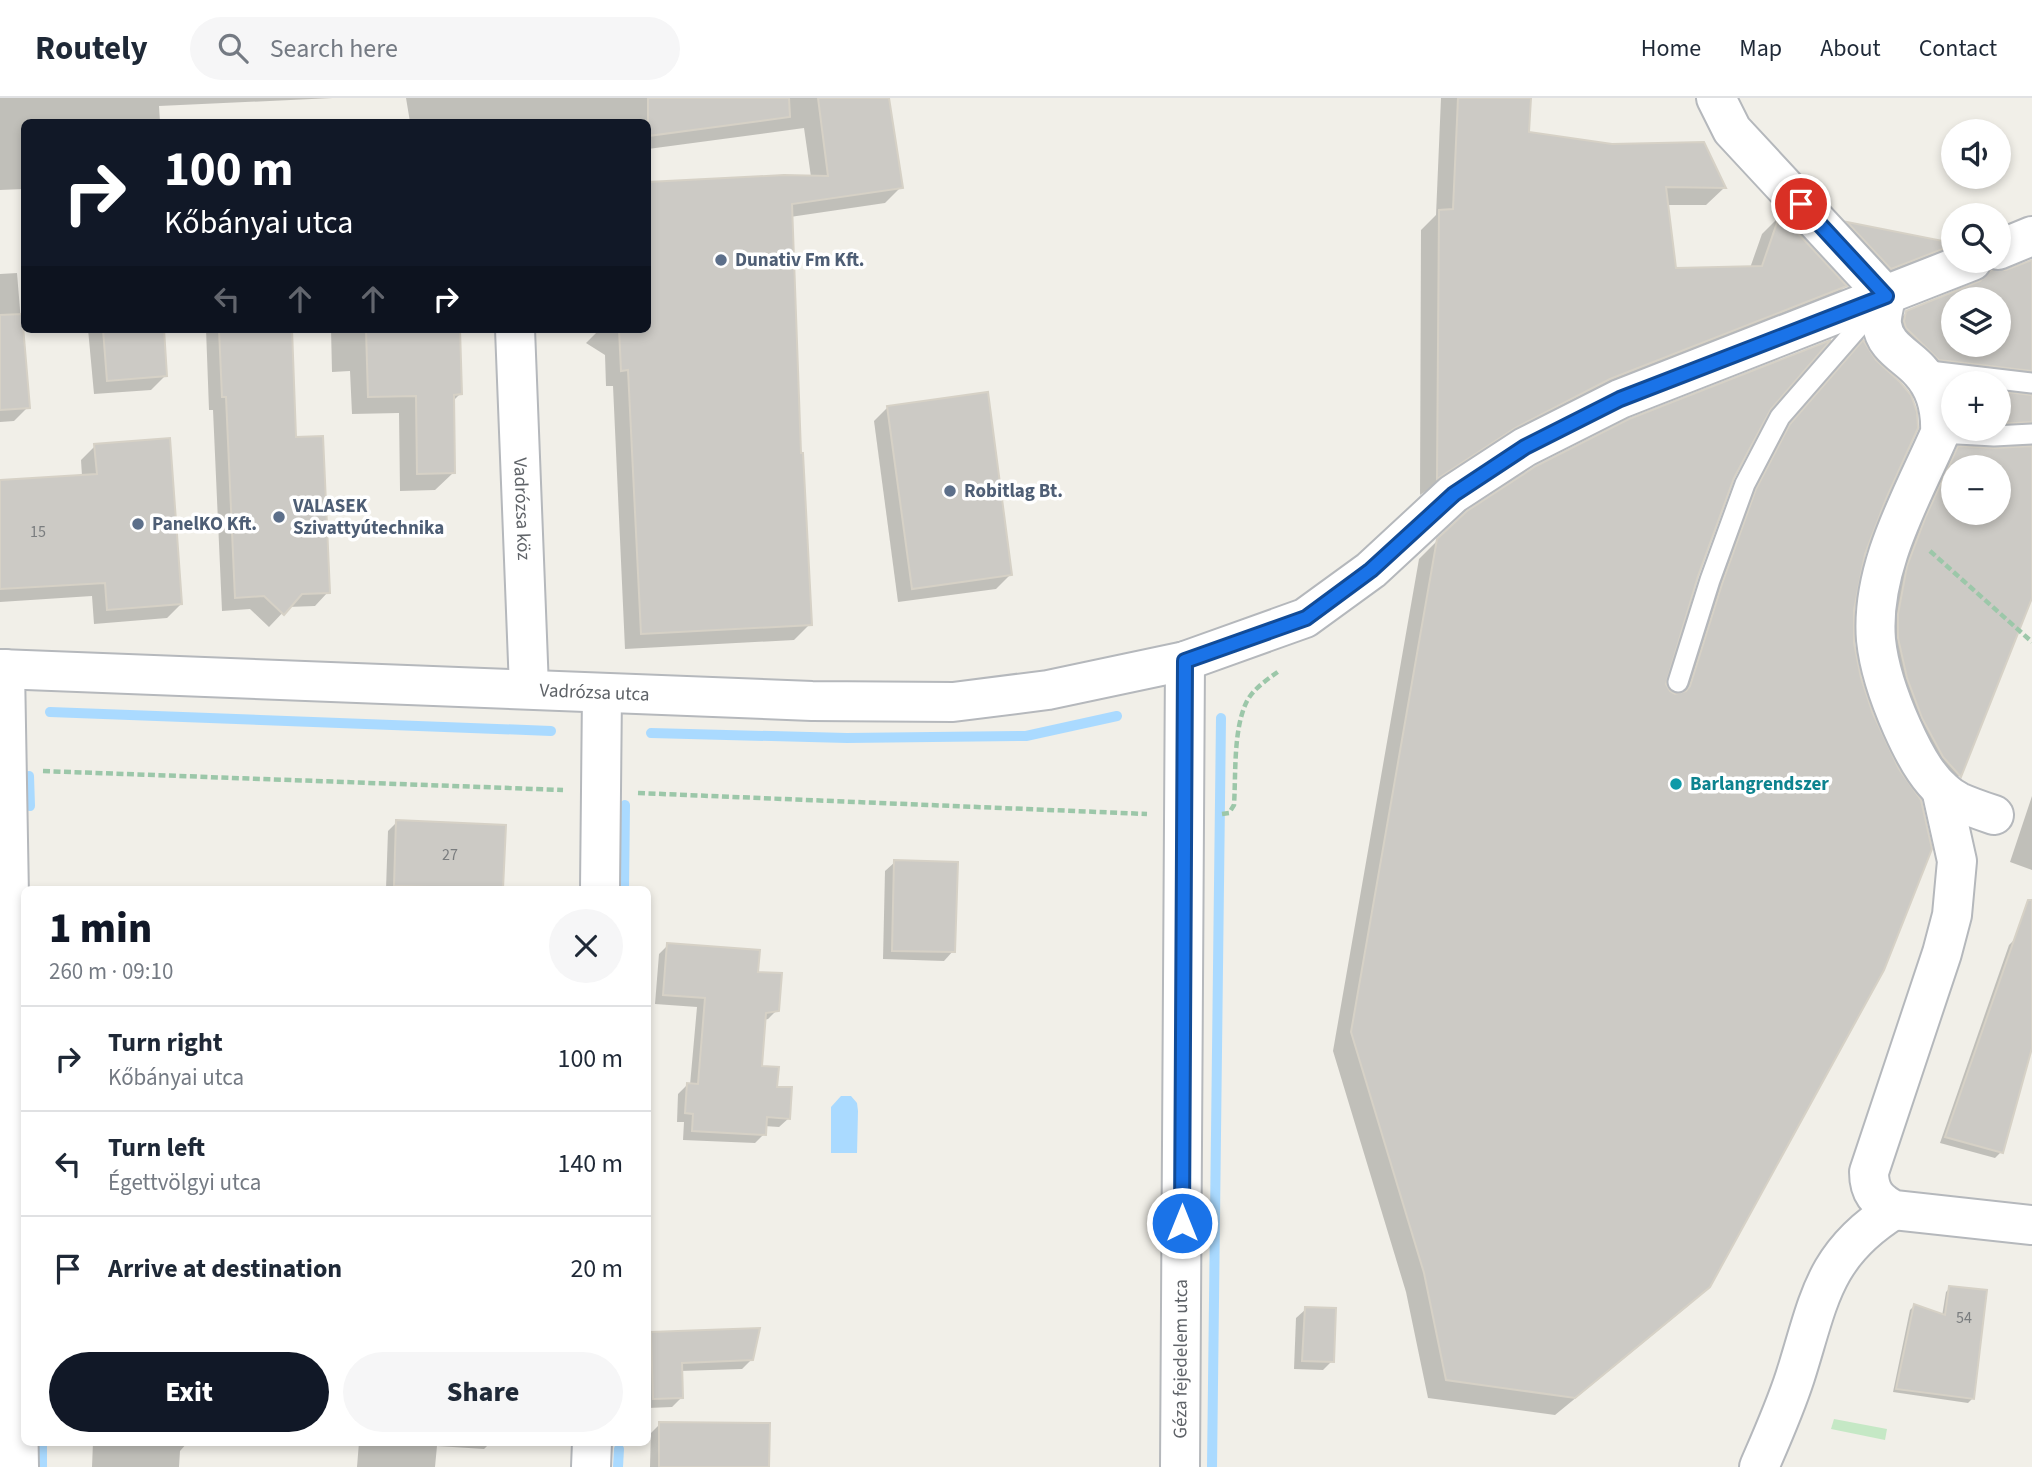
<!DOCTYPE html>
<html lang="en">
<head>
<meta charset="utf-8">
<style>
  body { margin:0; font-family:"Source Sans 3",sans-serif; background:#f6f6f7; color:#1f2937; height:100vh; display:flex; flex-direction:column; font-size:26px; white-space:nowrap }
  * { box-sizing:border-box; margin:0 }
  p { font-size:23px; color:#747a83 }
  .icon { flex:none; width:38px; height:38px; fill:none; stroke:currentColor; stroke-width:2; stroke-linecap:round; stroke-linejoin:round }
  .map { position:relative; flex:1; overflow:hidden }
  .side { position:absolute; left:21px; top:788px; width:630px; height:560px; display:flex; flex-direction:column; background:#fff; border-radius:10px; box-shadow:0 4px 10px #0003 }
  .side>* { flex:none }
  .hud { position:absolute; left:21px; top:21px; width:630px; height:214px; border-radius:10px; box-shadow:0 4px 10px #0003; background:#111827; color:#fff; overflow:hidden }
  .tools { position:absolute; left:1941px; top:21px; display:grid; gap:14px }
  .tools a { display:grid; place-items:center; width:70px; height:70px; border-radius:50%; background:#fff; box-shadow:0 4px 10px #0003; font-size:35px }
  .pin { position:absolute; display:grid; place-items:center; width:60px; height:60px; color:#fff; margin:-30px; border:4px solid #fff; border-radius:50%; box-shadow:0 2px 7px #0007 }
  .me { position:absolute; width:77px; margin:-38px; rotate:0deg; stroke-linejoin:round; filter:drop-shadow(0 0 5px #0008) }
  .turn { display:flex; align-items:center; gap:24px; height:147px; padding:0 28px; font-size:32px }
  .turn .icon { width:91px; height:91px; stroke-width:2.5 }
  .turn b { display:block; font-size:49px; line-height:60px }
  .lanes { display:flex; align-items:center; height:66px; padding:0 28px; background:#0003; justify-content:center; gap:35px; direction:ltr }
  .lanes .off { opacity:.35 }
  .round { display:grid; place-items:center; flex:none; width:74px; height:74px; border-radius:37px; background:#f6f6f7 }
  .head { display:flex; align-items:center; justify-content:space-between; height:119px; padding:0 28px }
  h1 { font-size:42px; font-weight:800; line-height:52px; color:#111827 }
  .cta { display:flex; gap:14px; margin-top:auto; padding:14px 28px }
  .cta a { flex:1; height:80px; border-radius:42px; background:#111827; color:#fff; font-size:28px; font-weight:800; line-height:80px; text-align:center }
  .cta a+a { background:#f6f6f7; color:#1f2937 }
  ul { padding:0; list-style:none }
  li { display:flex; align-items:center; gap:21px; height:105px; padding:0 28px; border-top:2px solid #e0e1e3 }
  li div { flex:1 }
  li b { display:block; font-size:26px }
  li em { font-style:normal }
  header { display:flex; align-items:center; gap:42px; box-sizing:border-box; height:98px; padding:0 35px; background:#fff; border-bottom:2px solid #e0e1e3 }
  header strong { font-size:33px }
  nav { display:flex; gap:38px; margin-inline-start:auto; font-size:24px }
  .search { width:490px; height:63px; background:#f6f6f7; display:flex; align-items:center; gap:18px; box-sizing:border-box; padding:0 24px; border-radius:38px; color:#747a83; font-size:26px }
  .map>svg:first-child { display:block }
</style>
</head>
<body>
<header>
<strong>Routely</strong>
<div class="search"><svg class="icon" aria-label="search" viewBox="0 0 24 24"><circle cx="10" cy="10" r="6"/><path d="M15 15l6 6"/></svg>Search here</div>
<nav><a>Home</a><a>Map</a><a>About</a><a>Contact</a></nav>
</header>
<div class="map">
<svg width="2032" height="1369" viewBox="0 0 2032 1369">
  <rect width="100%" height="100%" fill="#f1efe8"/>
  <path fill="#c5e8c5" d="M1834,1321l53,10 -2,11 -54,-11z"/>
  <path fill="#aadaff" d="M841,998h10l6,7 1,8 -1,42h-26v-46z"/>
  <g fill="#0003" fill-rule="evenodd">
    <path d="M0,0h333l-174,8 1,16h-136v67l-24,1z"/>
    <path d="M406,0h481l14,89 -16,16 -95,14 9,238 11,169 -16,16 -169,9 -12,-263h-7l-1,-31 -19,-12 14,-14h48v-145l136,-8 27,1 -7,-49 -156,21v-27h-238z"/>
    <path d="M1441,0h88l-1,35 196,55 -18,17h-40l8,65 76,-2 12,-34 18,-18 65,70 -18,18 -332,141 -75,50 1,-265 15,-15z"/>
    <path d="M1847,126l105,21 -16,17 -64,25 -42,-46z"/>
    <path d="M2032,164v330l-73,184 -18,18 -10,-10 -48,-174 57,-143 19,-19h66l-1,-3 -11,-6 -60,-10h45v-36l26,3 -2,-4 -7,-4 -45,-5 -82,-52 19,-19zM1953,201h45v46h-45zM1953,369h45v46h-45z"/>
    <path d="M17,175l11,134 -14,14 -14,1v-148z"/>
    <path d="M88,231h74l3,47 -14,14 -57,4z"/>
    <path d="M206,231h84l4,110 34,153 -13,14 -27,1 -19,20 -19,-18 -28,2 -9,-201h-4z"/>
    <path d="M331,231h127l2,65 -8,8 1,71 -18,17 -35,1 -1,-78 -47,1 -2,-43 -18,1z"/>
    <path d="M1845,262l19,192 -12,61 2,41 9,38 -154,594 -20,19 -134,110 -127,-17 -22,-106 -73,-241 86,-492 19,-19 331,-132 -37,71 -35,96 -32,111 3,6 8,2 28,-90 68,-160z"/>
    <path d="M888,309l122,168 -14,14 -98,13 -24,-181z"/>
    <path d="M95,348l86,158 -14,14 -73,6 -2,-28 -92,6v-121l82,-5 -1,-16z"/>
    <path d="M2032,698v74l-22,-8z"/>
    <path d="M397,724l107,4 -2,63h-116l2,-58z"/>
    <path d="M895,764l58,89 -9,10 -61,-2 2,-88z"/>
    <path d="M2015,841l17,6v88l-31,119 -6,6 -55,-15 69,-198z"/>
    <path d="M668,847l89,28 20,37 -9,9 -4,1 -4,47 16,21 13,30 -10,9 -15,-1v8l-9,9 -72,-3 1,-18h-7l1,-28 9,-9h3l7,-78 -42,-3 4,-50z"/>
    <path d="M1950,1190l22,111 -4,4 -75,-11 17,-82 4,-4 28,10 4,-24z"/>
    <path d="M1306,1211l26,52 -9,9 -29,-1 2,-51z"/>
    <path d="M651,1235l101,26 -10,10 -62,2 1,27 -9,9 -24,1v-71z"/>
    <path d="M660,1326l107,43h-117l1,-34z"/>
    <path d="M93,1344h95l-8,9 -1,16h-87z"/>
    <path d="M359,1344h132l-7,7 -47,-3 -2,21h-78z"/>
  </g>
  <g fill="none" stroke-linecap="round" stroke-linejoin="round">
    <g stroke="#aadaff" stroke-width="10">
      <path d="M50,614l501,19"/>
      <path d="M651,635l196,5 179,-2 91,-20"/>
      <path d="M29,678l1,30"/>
      <path d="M624,791l1,-84"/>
      <path d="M42,1344v25"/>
      <path d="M618,1369l1,-18"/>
      <path d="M1212,1369l9,-749"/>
    </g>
  </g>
  <g fill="#cccac5" stroke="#d6d1c6" stroke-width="2" fill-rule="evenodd">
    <path d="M648,0h141l1,19 -142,19z"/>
    <path d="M818,0h71l14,90 -111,16 9,249h2l9,172 -171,9 -13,-264 -7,1 -2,-42h29v-147l136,-7 44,1z"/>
    <path d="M1458,0h73l-2,34 83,12 92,-2 22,46 -60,-1 10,81 86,-2 18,-52 67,72 -237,93 -95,49 -78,51 2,-269 14,-1z"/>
    <path d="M1847,124l106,21v2l-62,24z"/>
    <path d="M2032,162v111l-93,-11 -33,-32 -2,-7 2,-10 74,-30 11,-11h15zM1953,201h45v46h-45z"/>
    <path d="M22,216l8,94 -30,2v-95z"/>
    <path d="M103,231h61l3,47 -60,5z"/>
    <path d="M219,231h73l4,108 27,-1 7,157 -28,1 -18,21 -20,-19 -29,2 -9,-201h-4z"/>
    <path d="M366,231h94l2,65 -8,1 1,78 -38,1 -1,-78 -48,1z"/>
    <path d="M1831,242l-60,69 -37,69 -36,98 -32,108 4,7 5,3 11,-3 4,-5 32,-102 34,-95 34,-65 73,-84 13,20 24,22 11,13 6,17 1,16 -32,71 -21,55 -11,56v33l7,35 12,36 26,55 22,31 11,49 -48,121 -174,317 -135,111 -129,-18 -22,-107 -73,-241 86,-493 30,-28 69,-45 93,-47z"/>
    <path d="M1998,293l34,4v27l-34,2z"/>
    <path d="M988,294l24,183 -100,14 -25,-183z"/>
    <path d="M170,340l12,166 -75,6 -2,-27 -105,6v-109l97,-6 -3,-30z"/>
    <path d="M1958,348l37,2 37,-2v152l-71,179 -18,-20 -21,-39 -15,-40 -9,-40v-24l9,-48 19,-50zM1953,369h45v46h-45z"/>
    <path d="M396,722l110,5 -3,64 -109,-3z"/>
    <path d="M894,762l64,2 -3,90 -63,-1z"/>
    <path d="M2028,802h4v148l-29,105 -58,-16z"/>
    <path d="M667,845l93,7 -2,22 24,1 -3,38 -13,2 -4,53 17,1 -2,20h15l-2,32 -23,-2 -1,18 -74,-4 1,-17 -8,-1 2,-30 11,1 7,-86 -42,-3z"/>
    <path d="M1949,1188l38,4 -13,109 -78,-10 18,-85 31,11z"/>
    <path d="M1305,1209l31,1 -2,54 -32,-1z"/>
    <path d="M760,1230l-7,32 -71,3 1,35 -30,1 -2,-67z"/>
    <path d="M659,1324l111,1 -1,44h-110z"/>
  </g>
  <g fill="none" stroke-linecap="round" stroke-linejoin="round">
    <g stroke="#b5b8bc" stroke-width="23">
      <g id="service">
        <path d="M1921,272l111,13"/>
        <path d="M1940,335l54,3 38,-2"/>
        <path d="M1678,584l32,-102 35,-96 35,-67 95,-109"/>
      </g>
    </g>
    <g stroke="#b5b8bc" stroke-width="42">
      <g id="minor">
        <path d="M1716,0l16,32 154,166c-1,9 -5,20 -4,28 2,23 25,32 38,47 16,17 21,40 20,62 -28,64 -70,135 -64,207 3,29 14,60 26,87 12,27 29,61 57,75 11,5 23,9 35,13"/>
        <path id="s1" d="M515,231l14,359"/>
        <path d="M5,571l14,798"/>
        <path d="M1941,691l16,72 -5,54 -10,38 -73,219c0,20 8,29 25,38l138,15"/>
        <path d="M600,791l2,-196"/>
        <path d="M591,1369l1,-25"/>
        <path id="s2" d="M1180,1369l5,-806"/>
        <path d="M1759,1369c13,-30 26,-59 36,-90 24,-75 27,-122 99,-167"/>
      </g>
    </g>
    <g stroke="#b5b8bc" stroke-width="42">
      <g id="tertiary">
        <path d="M1998,152l34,-14"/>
        <path id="s3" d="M0,571l812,32 141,1 95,-12 137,-29 120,-43 66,-48 82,-76 72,-47 95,-48 352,-138"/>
      </g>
    </g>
    <g stroke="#9cc7a9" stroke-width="4.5" stroke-dasharray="7 3.5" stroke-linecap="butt">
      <path d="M1930,453l102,91"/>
      <path d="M43,673l520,19"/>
      <path d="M638,695l509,21"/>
      <path d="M1222,716l7,-1 5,-8c2,-31 -1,-76 13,-104 7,-13 21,-22 32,-30"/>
    </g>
    <use href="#service" stroke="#fff" stroke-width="19"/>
    <use href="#minor" stroke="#fff" stroke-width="38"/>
    <use href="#tertiary" stroke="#fff" stroke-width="38"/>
  </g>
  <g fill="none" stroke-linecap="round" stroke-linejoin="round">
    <g stroke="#114b97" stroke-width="18">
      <path id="route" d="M1182,1125l3,-562 121,-43 65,-48 83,-76 71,-47 95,-48 266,-103 -85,-92"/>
    </g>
    <use href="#route" stroke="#1a73e8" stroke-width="12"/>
  </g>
  <g fill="#5c6f8a" stroke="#fff" stroke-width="2.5">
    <circle cx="721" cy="162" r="7"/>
    <circle cx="950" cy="393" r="7"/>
    <circle cx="279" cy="419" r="7"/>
    <circle cx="138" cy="426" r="7"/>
  </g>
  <circle fill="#0f9aa8" stroke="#fff" stroke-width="2.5" cx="1676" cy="686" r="7"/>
  <g text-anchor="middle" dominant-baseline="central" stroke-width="7" stroke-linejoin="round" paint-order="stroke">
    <g font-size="16" fill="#7a7d7f">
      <text x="38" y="434">15</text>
      <text x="450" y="757">27</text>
      <text x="1964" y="1220">54</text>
    </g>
    <g font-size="19" font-weight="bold" fill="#4e5e75" stroke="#fff" text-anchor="start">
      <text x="735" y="162">Dunativ Fm Kft.</text>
      <text x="964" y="393">Robitlag Bt.</text>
      <text x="293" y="408">VALASEK<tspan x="293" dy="22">Szivattyútechnika</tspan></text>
      <text x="152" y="426">PanelKO Kft.</text>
    </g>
    <g font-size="19" fill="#5f6368" stroke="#fff">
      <text stroke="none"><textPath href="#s1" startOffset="180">Vadrózsa köz</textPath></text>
      <text stroke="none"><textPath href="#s3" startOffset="595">Vadrózsa utca</textPath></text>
      <text stroke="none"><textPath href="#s2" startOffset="108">Géza fejedelem utca</textPath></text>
    </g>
    <g font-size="19" font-weight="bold" fill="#0d838f" stroke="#fff" text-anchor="start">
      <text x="1690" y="686">Barlangrendszer</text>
    </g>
  </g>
</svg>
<div class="tools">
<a><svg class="icon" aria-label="sound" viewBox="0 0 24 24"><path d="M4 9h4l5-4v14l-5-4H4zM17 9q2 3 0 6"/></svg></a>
<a><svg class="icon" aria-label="search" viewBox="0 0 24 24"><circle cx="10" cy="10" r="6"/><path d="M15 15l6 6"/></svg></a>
<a><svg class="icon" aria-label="layers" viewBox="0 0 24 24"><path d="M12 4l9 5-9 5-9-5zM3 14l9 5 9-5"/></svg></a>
<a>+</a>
<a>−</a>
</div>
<div class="pin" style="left:1801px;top:106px;background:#d93025"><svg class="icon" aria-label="arrive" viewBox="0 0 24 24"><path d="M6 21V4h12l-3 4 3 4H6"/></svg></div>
<svg class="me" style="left:1182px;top:1125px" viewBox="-20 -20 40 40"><circle r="17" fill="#1a73e8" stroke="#fff" stroke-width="3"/><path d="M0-11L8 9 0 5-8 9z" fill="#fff"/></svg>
<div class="hud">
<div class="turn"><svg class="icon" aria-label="right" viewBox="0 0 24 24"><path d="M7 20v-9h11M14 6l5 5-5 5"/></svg><div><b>100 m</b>Kőbányai utca</div></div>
<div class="lanes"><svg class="icon off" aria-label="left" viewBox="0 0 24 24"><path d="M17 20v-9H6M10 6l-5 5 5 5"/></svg><svg class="icon off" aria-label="ahead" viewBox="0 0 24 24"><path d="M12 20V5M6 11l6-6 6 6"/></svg><svg class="icon off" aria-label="ahead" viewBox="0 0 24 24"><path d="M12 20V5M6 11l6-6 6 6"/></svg><svg class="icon" aria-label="right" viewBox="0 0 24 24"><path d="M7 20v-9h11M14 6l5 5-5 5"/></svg></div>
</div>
<section class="side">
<div class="head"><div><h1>1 min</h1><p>260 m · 09:10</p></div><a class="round"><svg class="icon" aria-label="close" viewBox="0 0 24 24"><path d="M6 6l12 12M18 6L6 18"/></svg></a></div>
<ul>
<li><svg class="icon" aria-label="right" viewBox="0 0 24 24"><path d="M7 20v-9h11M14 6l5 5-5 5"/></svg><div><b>Turn right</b><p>Kőbányai utca</p></div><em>100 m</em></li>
<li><svg class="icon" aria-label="left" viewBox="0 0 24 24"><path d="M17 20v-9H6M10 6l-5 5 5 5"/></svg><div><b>Turn left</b><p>Égettvölgyi utca</p></div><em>140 m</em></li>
<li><svg class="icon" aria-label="arrive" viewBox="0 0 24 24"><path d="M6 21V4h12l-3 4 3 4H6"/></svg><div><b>Arrive at destination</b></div><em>20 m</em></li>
</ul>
<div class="cta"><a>Exit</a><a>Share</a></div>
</section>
</div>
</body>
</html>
